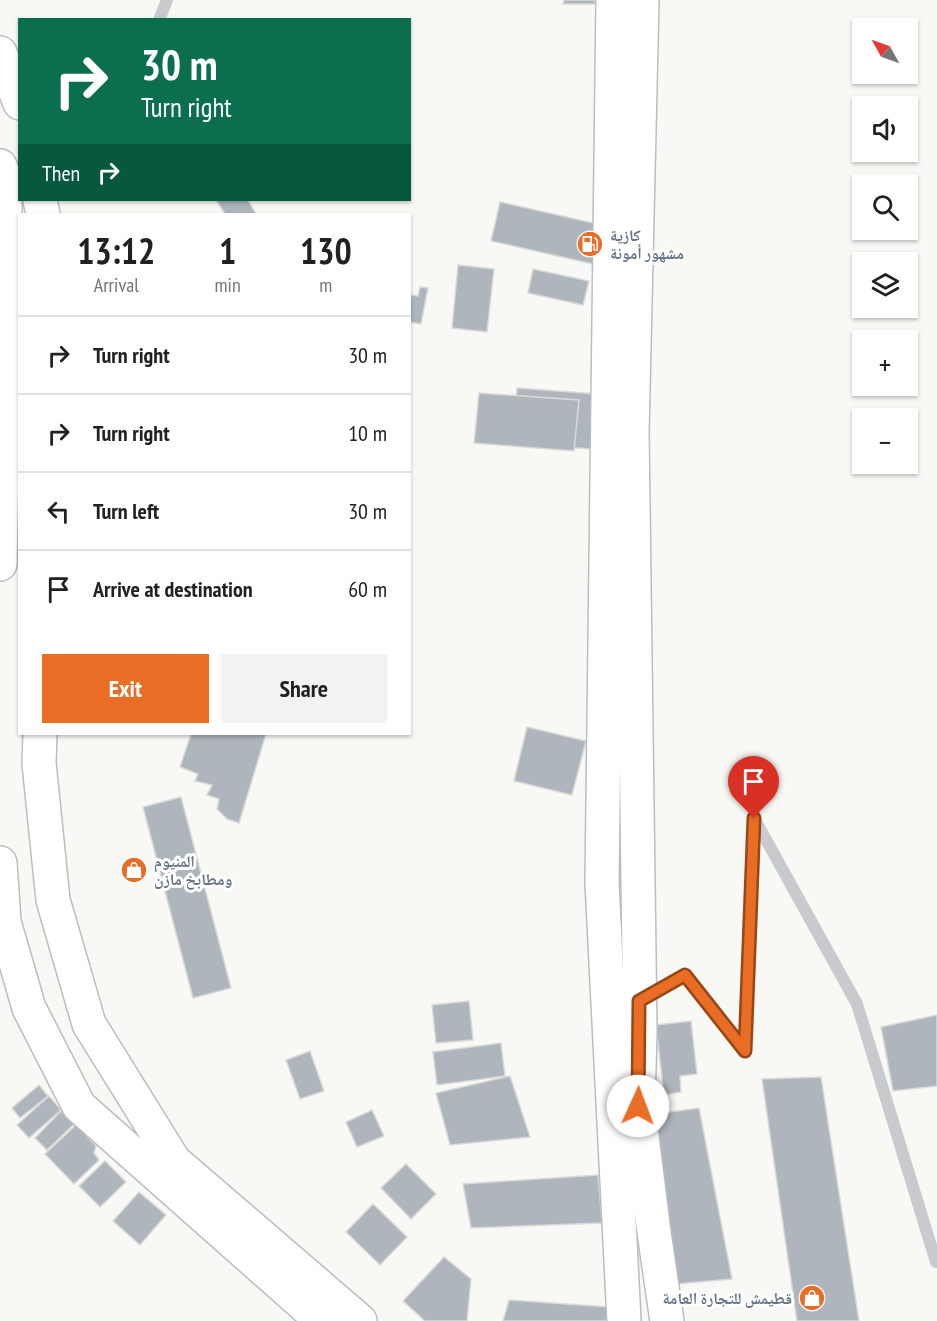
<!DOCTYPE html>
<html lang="en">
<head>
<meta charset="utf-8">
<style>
  body { margin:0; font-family:"PT Sans Narrow","Noto Naskh Arabic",sans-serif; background:#f2f2f2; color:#202124; height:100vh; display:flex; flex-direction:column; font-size:22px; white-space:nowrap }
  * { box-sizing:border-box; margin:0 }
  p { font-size:20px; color:#757577 }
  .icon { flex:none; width:33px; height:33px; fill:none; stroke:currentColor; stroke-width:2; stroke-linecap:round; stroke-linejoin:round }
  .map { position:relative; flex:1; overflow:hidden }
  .panel { position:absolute; left:18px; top:213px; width:393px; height:522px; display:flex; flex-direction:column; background:#fff; border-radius:0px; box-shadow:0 2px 4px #0004 }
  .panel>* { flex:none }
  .guide { position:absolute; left:18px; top:18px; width:393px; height:183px; border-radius:0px; box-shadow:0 2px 4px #0004; background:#0b6e4f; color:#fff; overflow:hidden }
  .needle { width:39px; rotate:310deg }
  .tools { position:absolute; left:852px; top:18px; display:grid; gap:12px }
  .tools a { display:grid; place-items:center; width:66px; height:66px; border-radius:0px; background:#fff; box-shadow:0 2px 4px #0004; font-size:30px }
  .pin { position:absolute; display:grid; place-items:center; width:51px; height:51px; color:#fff; margin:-62px -26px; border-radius:50% 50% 50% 0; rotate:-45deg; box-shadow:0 0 6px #0007 }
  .pin .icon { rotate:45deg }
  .me { position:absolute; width:66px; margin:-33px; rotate:2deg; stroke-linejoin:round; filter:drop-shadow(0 0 4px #0008) }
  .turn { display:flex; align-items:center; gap:21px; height:126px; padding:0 24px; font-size:27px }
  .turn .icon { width:78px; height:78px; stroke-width:2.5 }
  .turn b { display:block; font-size:42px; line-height:51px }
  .then { display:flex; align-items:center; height:57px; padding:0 24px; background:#0003; gap:12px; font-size:22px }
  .eta { display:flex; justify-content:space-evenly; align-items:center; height:102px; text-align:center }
  .eta b { font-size:36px; font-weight:700; line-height:42px }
  .button { display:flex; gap:12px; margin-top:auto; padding:12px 24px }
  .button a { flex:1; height:69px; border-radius:0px; background:#e96d24; color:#fff; font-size:24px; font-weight:700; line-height:69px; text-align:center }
  .button a+a { background:#f2f2f2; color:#202124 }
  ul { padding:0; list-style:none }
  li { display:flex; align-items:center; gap:18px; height:78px; padding:0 24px; border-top:2px solid #e0e0e0 }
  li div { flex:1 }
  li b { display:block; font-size:22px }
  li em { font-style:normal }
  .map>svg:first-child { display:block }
</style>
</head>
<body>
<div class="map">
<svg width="937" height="1321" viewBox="0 0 937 1321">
  <rect width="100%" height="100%" fill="#f8f8f5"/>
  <g fill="#aeb5bc" stroke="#d9dad7" stroke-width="1.5">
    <path d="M564,0h31v4h-32z"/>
    <path d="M216,200h32l8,14h-31z"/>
    <path d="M500,202l102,23 -9,39 -102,-23z"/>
    <path d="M458,265l36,4 -7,63 -35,-4z"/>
    <path d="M533,269l56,12 -6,24 -55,-12z"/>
    <path d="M420,287l8,1 -7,36 -11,-2v-19l1,-8 7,1z"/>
    <path d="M517,388l80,6 -4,55 -80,-5z"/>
    <path d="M479,393l100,7 -5,51 -100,-8z"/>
    <path d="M527,727l59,14 -14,54 -58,-14z"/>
    <path d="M191,734h75l-27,89 -12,-4 -10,-10 2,-10 -12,-4 5,-10 -17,-4 3,-7 -18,-7z"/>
    <path d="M181,797l50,191 -38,10 -50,-191z"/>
    <path d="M469,1001l4,39 -37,3 -4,-38z"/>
    <path d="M937,1015v71l-44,5 -12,-64z"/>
    <path d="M691,1021l6,53 -17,2 1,16 -17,3 -8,-70z"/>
    <path d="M501,1043l4,33 -68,9 -4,-33z"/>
    <path d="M310,1051l14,40 -24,8 -14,-39z"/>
    <path d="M510,1076l20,61 -80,8 -14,-52z"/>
    <path d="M821,1077l38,244h-62l-35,-242z"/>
    <path d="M39,1085l9,11 -28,22 -8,-10z"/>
    <path d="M49,1096l12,14 -32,28 -12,-13z"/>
    <path d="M699,1108l33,171 -56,5 -20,-170z"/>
    <path d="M372,1110l12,26 -27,11 -11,-25z"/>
    <path d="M61,1111l13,13 -27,26 -12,-12z"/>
    <path d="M76,1125l20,21 -2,7 5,7 -25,24 -29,-30z"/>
    <path d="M105,1161l21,21 -26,25 -21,-21z"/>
    <path d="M406,1164l30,30 -25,25 -30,-31z"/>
    <path d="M598,1175l4,48 -131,5 -8,-44z"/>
    <path d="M139,1192l27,23 -26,30 -27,-24z"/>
    <path d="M373,1204l34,33 -27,28 -34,-33z"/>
    <path d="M444,1257l27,22 -4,42h-42l-22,-20z"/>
    <path d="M509,1300l100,7 -3,14h-103z"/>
  </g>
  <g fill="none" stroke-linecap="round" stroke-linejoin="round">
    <g stroke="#babdc3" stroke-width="36">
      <g id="secondary">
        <path d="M613,0l-11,883 22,438"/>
        <path d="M642,0l-10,432 8,599 -2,74 16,127 13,89"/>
      </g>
    </g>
    <g stroke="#babdc2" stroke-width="36">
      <g id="primary">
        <path d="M0,53l20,50"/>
        <path d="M0,166l5,12v155l-5,231"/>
        <path d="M40,200l3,14"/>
        <path d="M40,734l-1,29 14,137 36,124 85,137 186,160"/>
        <path d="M0,863l4,59 25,86 50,98 243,215"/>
      </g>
    </g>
    <g stroke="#c8cace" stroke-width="12">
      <path d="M159,20l8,-20"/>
      <path d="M643,999l42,-24 60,76 9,-233 103,186 79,258"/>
    </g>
    <use href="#secondary" stroke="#fff" stroke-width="33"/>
    <use href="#primary" stroke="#fff" stroke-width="33"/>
  </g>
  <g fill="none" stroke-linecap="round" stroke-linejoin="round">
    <g stroke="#974717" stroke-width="15">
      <path id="route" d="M638,1106l1,-105 46,-26 60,76 9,-233"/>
    </g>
    <use href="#route" stroke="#e96d24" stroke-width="10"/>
  </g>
  <defs>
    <g id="fuel-disc" transform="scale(1.35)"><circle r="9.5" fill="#e96d24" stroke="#fff"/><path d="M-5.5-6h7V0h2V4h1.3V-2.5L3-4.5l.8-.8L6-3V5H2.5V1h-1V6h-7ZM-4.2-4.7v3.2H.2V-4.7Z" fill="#fff"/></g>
    <g id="shop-disc" transform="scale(1.35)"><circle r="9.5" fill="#e96d24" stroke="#fff"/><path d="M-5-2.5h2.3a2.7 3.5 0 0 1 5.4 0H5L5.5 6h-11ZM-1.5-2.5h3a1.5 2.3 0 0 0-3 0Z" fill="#fff"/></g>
  </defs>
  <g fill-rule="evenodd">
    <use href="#fuel-disc" x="590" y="244"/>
    <use href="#shop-disc" x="134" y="870"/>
    <use href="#shop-disc" x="812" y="1298"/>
  </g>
  <g text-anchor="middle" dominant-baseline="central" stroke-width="6" stroke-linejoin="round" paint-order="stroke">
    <g font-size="16" font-weight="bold" fill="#667487" stroke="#fff" text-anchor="start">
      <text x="610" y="235">كازية<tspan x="610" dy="18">مشهور أمونة</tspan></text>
      <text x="154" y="861">المنيوم<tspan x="154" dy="18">ومطابخ مازن</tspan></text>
      <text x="792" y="1298" text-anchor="end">قطيمش للتجارة العامة</text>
    </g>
  </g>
</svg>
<div class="tools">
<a><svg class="needle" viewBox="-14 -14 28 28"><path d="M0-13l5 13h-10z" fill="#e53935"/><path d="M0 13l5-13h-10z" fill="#757577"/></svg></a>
<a><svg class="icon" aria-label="sound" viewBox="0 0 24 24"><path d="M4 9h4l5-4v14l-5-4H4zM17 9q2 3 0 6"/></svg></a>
<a><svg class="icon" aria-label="search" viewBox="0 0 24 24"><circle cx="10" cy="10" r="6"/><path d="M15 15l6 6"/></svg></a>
<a><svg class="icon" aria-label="layers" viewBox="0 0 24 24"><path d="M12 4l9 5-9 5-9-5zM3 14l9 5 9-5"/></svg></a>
<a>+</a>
<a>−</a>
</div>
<div class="pin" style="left:754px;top:818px;background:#d93025"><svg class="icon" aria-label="arrive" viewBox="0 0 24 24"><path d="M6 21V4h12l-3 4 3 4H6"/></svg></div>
<svg class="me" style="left:638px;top:1106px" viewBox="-20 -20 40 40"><circle r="19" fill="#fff"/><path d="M0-13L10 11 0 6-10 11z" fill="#e96d24"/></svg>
<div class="guide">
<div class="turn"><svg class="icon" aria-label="right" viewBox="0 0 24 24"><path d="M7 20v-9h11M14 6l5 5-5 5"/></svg><div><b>30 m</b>Turn right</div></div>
<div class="then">Then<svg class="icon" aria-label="right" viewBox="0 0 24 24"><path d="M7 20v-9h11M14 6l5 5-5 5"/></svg></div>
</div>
<section class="panel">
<div class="eta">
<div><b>13:12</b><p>Arrival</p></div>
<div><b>1</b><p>min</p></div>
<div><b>130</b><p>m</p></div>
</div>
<ul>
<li><svg class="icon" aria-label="right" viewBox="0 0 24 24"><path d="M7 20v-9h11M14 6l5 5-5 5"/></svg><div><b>Turn right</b></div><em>30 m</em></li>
<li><svg class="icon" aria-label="right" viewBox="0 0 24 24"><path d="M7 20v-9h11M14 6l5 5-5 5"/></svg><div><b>Turn right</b></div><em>10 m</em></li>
<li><svg class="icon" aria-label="left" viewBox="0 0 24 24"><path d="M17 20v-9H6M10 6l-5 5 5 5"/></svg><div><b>Turn left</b></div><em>30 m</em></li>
<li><svg class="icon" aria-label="arrive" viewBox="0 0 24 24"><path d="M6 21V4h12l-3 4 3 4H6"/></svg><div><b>Arrive at destination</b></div><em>60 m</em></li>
</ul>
<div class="button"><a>Exit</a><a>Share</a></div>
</section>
</div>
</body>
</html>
